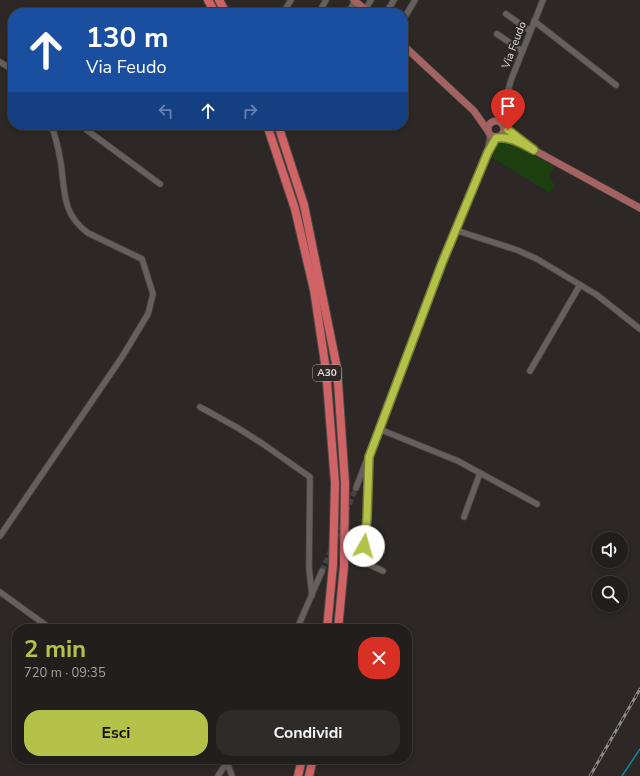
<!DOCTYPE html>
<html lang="it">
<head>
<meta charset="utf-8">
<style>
  body { margin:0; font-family:"Nunito Sans",sans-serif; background:#2e2b29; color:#f1f3f6; height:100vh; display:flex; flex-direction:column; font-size:15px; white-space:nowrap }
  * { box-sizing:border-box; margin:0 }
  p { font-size:13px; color:#a2a2a3 }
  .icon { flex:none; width:22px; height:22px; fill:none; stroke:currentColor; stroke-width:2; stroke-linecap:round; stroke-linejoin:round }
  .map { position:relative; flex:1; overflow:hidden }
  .sheet { position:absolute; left:12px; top:624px; width:400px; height:140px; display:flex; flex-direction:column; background:#221e1c; border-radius:16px; box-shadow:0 2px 6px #0003,0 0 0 1px #3f3c3b }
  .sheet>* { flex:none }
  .guide { position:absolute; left:8px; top:8px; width:400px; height:122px; border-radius:16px; box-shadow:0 2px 6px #0003,0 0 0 1px #3f3c3b; background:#1a4fa0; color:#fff; overflow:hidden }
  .tools { position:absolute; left:592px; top:532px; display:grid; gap:8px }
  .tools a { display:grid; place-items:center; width:36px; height:36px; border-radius:50%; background:#221e1c; box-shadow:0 2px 6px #0003,0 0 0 1px #3f3c3b; font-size:20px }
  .pin { position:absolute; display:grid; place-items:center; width:34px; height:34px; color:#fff; margin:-41px -17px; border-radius:50% 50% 50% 0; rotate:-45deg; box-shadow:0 0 4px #0007 }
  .pin .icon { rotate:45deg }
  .me { position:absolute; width:44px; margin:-22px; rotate:7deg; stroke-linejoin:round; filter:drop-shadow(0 0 3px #0008) }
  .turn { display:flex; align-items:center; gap:14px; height:84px; padding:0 12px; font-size:18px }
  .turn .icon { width:52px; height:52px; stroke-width:2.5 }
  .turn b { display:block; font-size:28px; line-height:34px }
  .lanes { display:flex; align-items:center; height:38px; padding:0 12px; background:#0003; justify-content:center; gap:20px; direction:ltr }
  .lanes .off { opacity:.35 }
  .round { display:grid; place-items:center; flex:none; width:42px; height:42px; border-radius:16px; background:#2e2b29 }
  .headline { display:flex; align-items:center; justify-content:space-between; height:68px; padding:0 12px }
  h1 { font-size:24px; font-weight:700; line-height:30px; color:#b4c24a }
  .action { display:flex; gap:8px; margin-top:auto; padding:8px 12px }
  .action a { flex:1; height:46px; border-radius:16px; background:#b4c24a; color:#111; font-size:16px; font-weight:700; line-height:46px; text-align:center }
  .action a+a { background:#2e2b29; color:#f1f3f6 }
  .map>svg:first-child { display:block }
</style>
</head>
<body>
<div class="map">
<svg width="640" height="776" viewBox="0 0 640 776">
  <rect width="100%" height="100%" fill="#2d2825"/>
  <path fill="#1d3f10" d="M500,142c15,-3 41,17 54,24l-5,10 3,6 3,2 -5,9 -59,-36 5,-10z"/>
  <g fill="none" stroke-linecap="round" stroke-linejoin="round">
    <path stroke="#1385a0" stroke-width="1.5" d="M622,776l18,-27"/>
    <g stroke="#484340" stroke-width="5.5" stroke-dasharray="5.5 3" stroke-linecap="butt">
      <path d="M346,512l10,-24"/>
      <path d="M336,538l7,-18"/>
      <path d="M322,571l10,-23"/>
    </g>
    <g stroke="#4b4643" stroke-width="7">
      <g id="minor">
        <path d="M365,10l6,-10"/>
        <path d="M283,13l8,-13"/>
        <path d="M319,13l7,-13"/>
        <path d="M348,13l7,-12"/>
        <path d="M386,13l8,-13"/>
        <path d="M506,14l24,17"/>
        <path d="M403,20l12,-20"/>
        <path d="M534,21l82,64"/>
        <path d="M497,34l25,17"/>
        <path d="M0,62l13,8"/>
        <path d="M500,121l11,-41 32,-80"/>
        <path d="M80,125l80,59"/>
        <path d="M488,149l2,-14"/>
        <path d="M455,230l62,20 20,9 60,36 43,34"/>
        <path d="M530,371l50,-86"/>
        <path d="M200,407l38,21 25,16 47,33 -1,91 3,27"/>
        <path d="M379,429l79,32 79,43"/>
        <path d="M369,461l-2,57 -5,43 21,10"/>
        <path d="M356,488l86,-225 46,-111 8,-14"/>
        <path d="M464,517l16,-44"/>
        <path d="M0,536l122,-179 26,-43 5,-20 -11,-35 -54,-26c-26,-19 -23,-41 -27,-69 -2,-13 -5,-27 -10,-39"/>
        <path d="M0,592l51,37"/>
        <path d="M297,629l25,-58"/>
        <path d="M227,762l5,14"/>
        <path d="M218,776l11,-17"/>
      </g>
    </g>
    <g stroke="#4b4643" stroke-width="8">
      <g id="major">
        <path d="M354,0l15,13"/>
        <path d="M403,45l71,66 14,20"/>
        <circle cx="496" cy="129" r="8"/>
        <path d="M504,127l17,13"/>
        <path d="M499,137l14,3 21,10 106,58"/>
      </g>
    </g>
    <g stroke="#4b4643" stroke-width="10">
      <g id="highway">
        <path d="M208,0l7,13"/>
        <path d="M219,0l7,13"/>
        <path d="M267,125l28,84 19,81 12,80 9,113 -2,82 -6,64"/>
        <path d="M278,125l26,80 33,163 8,115 -1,83 -6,63"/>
        <path d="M298,776l4,-17"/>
        <path d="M309,776l4,-17"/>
      </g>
    </g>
    <use href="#minor" stroke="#66605c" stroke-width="5.5"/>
    <use href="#major" stroke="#a56262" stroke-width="7"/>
    <use href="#highway" stroke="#cf6366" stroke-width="8"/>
    <g stroke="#8e8a87" stroke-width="3">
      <path id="rail" d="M590,776l50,-87"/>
    </g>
    <use href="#rail" stroke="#2d2825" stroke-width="1.5" stroke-dasharray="4.5" stroke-linecap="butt"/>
  </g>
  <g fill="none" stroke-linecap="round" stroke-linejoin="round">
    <g stroke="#757e30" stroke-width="10">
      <path id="route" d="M364,546l3,-28 2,-61 73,-194 46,-111 8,-14c14,-2 26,6 38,12l-26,-20"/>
    </g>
    <use href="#route" stroke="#b4c24a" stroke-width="7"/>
  </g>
  <g text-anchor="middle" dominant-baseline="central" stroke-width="4" stroke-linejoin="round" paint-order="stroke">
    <rect fill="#2d2825" stroke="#aba7a4" stroke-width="1" x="313" y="365" width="28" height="16" rx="3"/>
    <g font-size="10" font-weight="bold" fill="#e1dedb">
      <text x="327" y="373">A30</text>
    </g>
    <g font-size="11" fill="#e1dedb" stroke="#2d2825">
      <text transform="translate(514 45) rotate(-69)">Via Feudo</text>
    </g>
  </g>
</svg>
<div class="tools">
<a><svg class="icon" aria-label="sound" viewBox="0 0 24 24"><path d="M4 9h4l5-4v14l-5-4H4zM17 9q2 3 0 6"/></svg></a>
<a><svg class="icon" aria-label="search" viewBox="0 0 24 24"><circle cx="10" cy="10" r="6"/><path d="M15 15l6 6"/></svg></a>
</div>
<div class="pin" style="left:508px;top:130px;background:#d93025"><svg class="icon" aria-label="arrive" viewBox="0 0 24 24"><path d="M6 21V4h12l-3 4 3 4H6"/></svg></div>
<svg class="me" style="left:364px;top:546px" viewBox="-20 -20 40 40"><circle r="19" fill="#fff"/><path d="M0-13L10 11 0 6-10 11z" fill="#b4c24a"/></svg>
<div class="guide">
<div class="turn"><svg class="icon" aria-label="ahead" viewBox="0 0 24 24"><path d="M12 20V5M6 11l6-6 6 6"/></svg><div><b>130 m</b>Via Feudo</div></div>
<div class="lanes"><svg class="icon off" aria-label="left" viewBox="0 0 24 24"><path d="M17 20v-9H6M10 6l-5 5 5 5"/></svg><svg class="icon" aria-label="ahead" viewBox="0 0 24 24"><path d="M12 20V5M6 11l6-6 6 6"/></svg><svg class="icon off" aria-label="right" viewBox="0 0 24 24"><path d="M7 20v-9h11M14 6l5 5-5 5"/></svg></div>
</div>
<section class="sheet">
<div class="headline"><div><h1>2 min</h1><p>720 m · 09:35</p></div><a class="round" style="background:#d93025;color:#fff"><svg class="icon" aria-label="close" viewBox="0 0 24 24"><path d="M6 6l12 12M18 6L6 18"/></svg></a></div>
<div class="action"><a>Esci</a><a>Condividi</a></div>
</section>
</div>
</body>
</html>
